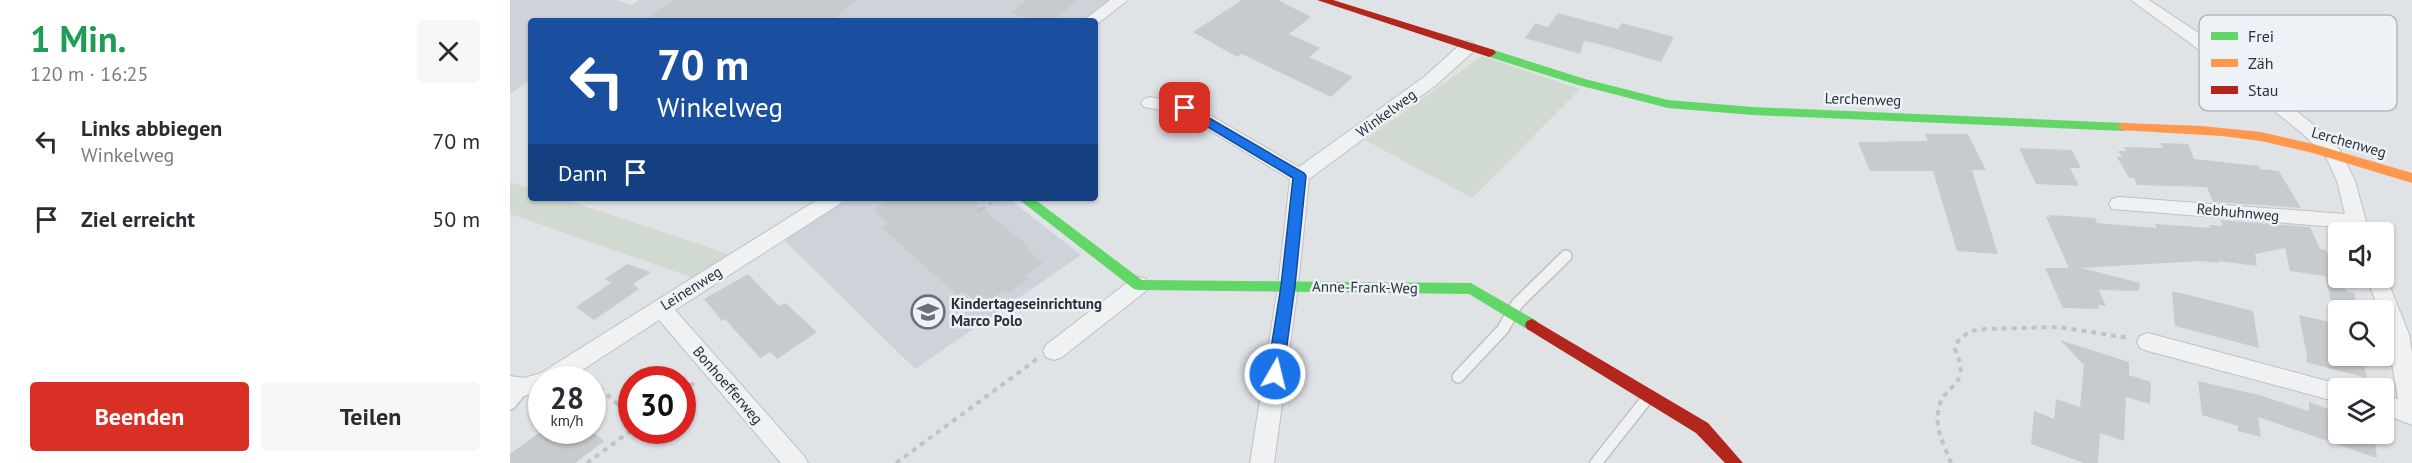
<!DOCTYPE html>
<html lang="de">
<head>
<meta charset="utf-8">
<style>
  body { margin:0; font-family:"PT Sans",sans-serif; background:#f7f7f7; color:#2b2b33; height:100vh; display:flex; flex-direction:column; font-size:22px; white-space:nowrap }
  * { box-sizing:border-box; margin:0 }
  p { font-size:20px; color:#7c7c81 }
  .icon { flex:none; width:33px; height:33px; fill:none; stroke:currentColor; stroke-width:2; stroke-linecap:round; stroke-linejoin:round }
  .map { position:relative; flex:1; overflow:hidden }
  .panel { display:flex; flex-direction:column; background:#fff; width:510px }
  .panel>* { flex:none }
  .hud { position:absolute; left:18px; top:18px; width:570px; height:183px; border-radius:6px; box-shadow:0 2px 4px #0004; background:#1a4fa0; color:#fff; overflow:hidden }
  .buttons { position:absolute; left:1818px; top:222px; display:grid; gap:12px }
  .buttons a { display:grid; place-items:center; width:66px; height:66px; border-radius:6px; background:#fff; box-shadow:0 2px 4px #0004; font-size:30px }
  .speed { position:absolute; left:18px; top:366px; display:flex; gap:12px; font-size:30px; font-weight:700; text-align:center }
  .speed>* { display:grid; place-content:center; width:78px; height:78px; border-radius:50%; background:#fff; box-shadow:0 2px 4px #0004; line-height:1 }
  .speed small { font-size:15px; font-weight:400 }
  .speed .limit { border:9px solid #d22; background:#fff; color:#111 }
  .pin { position:absolute; display:grid; place-items:center; width:51px; height:51px; color:#fff; margin:-26px; border-radius:12px; box-shadow:0 3px 9px #0006 }
  .me { position:absolute; width:66px; margin:-33px; rotate:8deg; stroke-linejoin:round; filter:drop-shadow(0 0 4px #0008) }
  .turn { display:flex; align-items:center; gap:21px; height:126px; padding:0 30px; font-size:27px }
  .turn .icon { width:78px; height:78px; stroke-width:2.5 }
  .turn b { display:block; font-size:42px; line-height:51px }
  .then { display:flex; align-items:center; height:57px; padding:0 30px; background:#0003; gap:12px; font-size:22px }
  .round { display:grid; place-items:center; flex:none; width:63px; height:63px; border-radius:6px; background:#f7f7f7 }
  .overview { display:flex; align-items:center; justify-content:space-between; height:102px; padding:0 30px }
  h1 { font-size:36px; font-weight:700; line-height:45px; color:#1e9e55 }
  .action { display:flex; gap:12px; margin-top:auto; padding:12px 30px }
  .action a { flex:1; height:69px; border-radius:6px; background:#d93025; color:#fff; font-size:24px; font-weight:700; line-height:69px; text-align:center }
  .action a+a { background:#f7f7f7; color:#2b2b33 }
  ul { padding:0; list-style:none }
  li { display:flex; align-items:center; gap:18px; height:78px; padding:0 30px }
  li div { flex:1 }
  li b { display:block; font-size:22px }
  li em { font-style:normal }
  main { display:flex; flex:1; min-height:0 }
  .map>svg:first-child { display:block }
</style>
</head>
<body>
<main>
<section class="panel">
<div class="overview"><div><h1>1 Min.</h1><p>120 m · 16:25</p></div><a class="round"><svg class="icon" aria-label="close" viewBox="0 0 24 24"><path d="M6 6l12 12M18 6L6 18"/></svg></a></div>
<ul>
<li><svg class="icon" aria-label="left" viewBox="0 0 24 24"><path d="M17 20v-9H6M10 6l-5 5 5 5"/></svg><div><b>Links abbiegen</b><p>Winkelweg</p></div><em>70 m</em></li>
<li><svg class="icon" aria-label="arrive" viewBox="0 0 24 24"><path d="M6 21V4h12l-3 4 3 4H6"/></svg><div><b>Ziel erreicht</b></div><em>50 m</em></li>
</ul>
<div class="action"><a>Beenden</a><a>Teilen</a></div>
</section>
<div class="map">
<svg width="1902" height="463" viewBox="0 0 1902 463">
  <rect width="100%" height="100%" fill="#e0e3e6"/>
  <g fill="#ced3d9">
    <path d="M0,0h106l16,5 7,-5h474l-30,21h-552v59l-21,14z"/>
    <path d="M340,198h158l73,57 -166,114 -131,-129z"/>
  </g>
  <g fill="#d1dad1">
    <path d="M972,56l98,33 -108,109 -107,-58z"/>
    <path d="M0,182l21,7v9h29l171,57 -37,23 -184,-64z"/>
  </g>
  <g fill="#c8cbce">
    <path d="M164,0h182l-25,21h-188z"/>
    <path d="M516,0h51l-23,21h-13l-30,-8z"/>
    <path d="M732,0h36l33,17 -22,17 31,14 -11,9 44,20 -22,20 -89,-43 -5,3 -44,-25z"/>
    <path d="M1048,13l60,16 4,-6 52,14 -13,25 -66,-19 -11,-2 -4,13 -55,-16 10,-15 13,4z"/>
    <path d="M1415,134h43l18,36h-14l26,84 -41,-3 -24,-80h-63l-12,-29 70,-1z"/>
    <path d="M1650,143l28,1 6,15 65,7 1,3 19,2 22,37 -88,-6 -6,-15 -70,-2 -3,-7h-5l-12,-21h5l-4,-6h8l-2,-4 39,1z"/>
    <path d="M1509,148l53,2 9,18h-11l9,18 -43,-2z"/>
    <path d="M382,198h78l59,49 -3,1 17,15 -19,13 5,3 -22,15 -4,-3 -22,15 -17,-15 -7,4 -76,-68 7,-4 -15,-14z"/>
    <path d="M1540,215l45,3 2,5 60,5 -2,-4 56,4 -2,-3 14,1 -3,-6 90,7 10,22 6,1 20,41 8,2 5,17h-26l-8,-34 -35,-5 -5,-23 -30,6 2,12 -39,-5 1,2 -20,-2 -118,7 59,15 -1,8 -40,-1 7,16 -8,-1 1,4 -36,-1 -18,-40h24l-23,-51h5z"/>
    <path d="M117,264l24,8 -18,12 6,5 -45,31 -18,-13 35,-24 -6,-4z"/>
    <path d="M238,274l31,32 6,-3 32,29 -40,27 -7,-7 -10,6 -35,-39 -3,2 -18,-22z"/>
    <path d="M1662,291l81,20 6,37 -84,-22z"/>
    <path d="M1789,315l39,9v32h24l5,22 -61,-16 1,-6z"/>
    <path d="M1550,340l69,22v13l22,7 -1,22 -24,-7 -2,44 -24,-8 -2,30h-14l-53,-19 3,-33 20,8 2,-20 24,8 4,-42z"/>
    <path d="M1688,381l61,14 50,16v-9l29,10v22h36l3,24 -119,-41 3,20 -23,-6v-5l-36,-11z"/>
    <path d="M33,430h47l14,11 -29,22h-65v-9z"/>
  </g>
  <g fill="none" stroke-linecap="round" stroke-linejoin="round">
    <g stroke="#bec1c4" stroke-width="14">
      <g id="lane">
        <path d="M948,377l45,-48 14,-25 49,-48"/>
        <path d="M0,404l14,-17"/>
        <path d="M1086,463l53,-67"/>
      </g>
    </g>
    <g stroke="#bec1c4" stroke-width="2">
      <g id="street">
        <path d="M600,0h18l-31,24 -2,-3h-12z"/>
        <path d="M1621,0h18l57,38 109,88 25,24 15,31 14,51h-18l-2,-4 -237,-19 -3,-5 3,-5 7,-2 226,17 -8,-33 -11,-24 -23,-23 -109,-88z"/>
        <path d="M959,41l8,5 -2,4 -39,35 -127,94 -11,107 -24,177h-24l28,-177 12,-107 -109,-66 -37,-6 -3,-4 3,-4 6,-2 41,7 108,63 125,-90 39,-35z"/>
        <path d="M310,198h23l-2,5 -166,107 129,146 4,7h-27l-122,-143 -92,60h-25v11l-18,5 -14,-2v-18l14,2 17,-5z"/>
        <path d="M1874,272l25,62 3,19v72l-28,-11v-18l14,3 -11,-65 -3,-11v-13h-5l-12,-32h17z"/>
        <path d="M629,277l7,2 3,6 -3,6 -84,66 -8,3 -8,-3 -3,-6 3,-6 86,-66z"/>
        <path d="M1638,333l190,51 9,4h-9v14l-190,-51 -8,-3 -3,-6 3,-6z"/>
      </g>
    </g>
    <path stroke="#bfc2c6" stroke-width="3" stroke-dasharray="4 4" stroke-linecap="butt" d="M472,209l17,-11"/>
    <g stroke="#bfc2c6" stroke-width="4" stroke-dasharray="5 5" stroke-linecap="butt">
      <path d="M467,212l7,-5"/>
      <path d="M82,381l40,36"/>
      <path d="M172,392l14,-11"/>
      <path d="M77,463l45,-33"/>
      <path d="M386,463l141,-104"/>
      <path d="M1441,463c-6,-16 -16,-34 -13,-51 4,-31 35,-22 17,-63l3,-8 12,-10 16,-2 73,-2 70,11"/>
    </g>
    <use href="#lane" stroke="#f0f1f2" stroke-width="11"/>
    <use href="#street" fill="#f0f1f2" fill-rule="evenodd"/>
    <g fill="#63d668" fill-rule="evenodd">
      <path d="M980,49l95,30 83,21 85,7 371,16 6,4 -6,4 -371,-16 -85,-7 -90,-23 -92,-29 -2,-3z"/>
      <path d="M507,198h16l109,82 329,3 66,38 2,4 -2,4 -5,2 -5,-2 -58,-35 -330,-4 -5,-1z"/>
    </g>
    <path fill="#ff974d" fill-rule="evenodd" d="M1614,123l78,3 59,6 52,12 99,29v10l-99,-30 -52,-12 -39,-5 -102,-6 -2,-3 2,-3z"/>
    <g fill="#b3261e" fill-rule="evenodd">
      <path d="M807,0h16l161,50 2,3 -6,4 -4,-1z"/>
      <path d="M1022,319l176,104 35,40h-18l-29,-30 -169,-104 -2,-4 2,-4z"/>
    </g>
  </g>
  <path fill="#1a73e8" stroke="#114b97" stroke-width="1.5" d="M675,104l119,69 2,3 -11,110 -12,88 -3,5 -5,2 -5,-2 -3,-5 14,-88 12,-108 -112,-67 -2,-3z"/>
  <defs>
    <g id="school-ring" transform="scale(1.725)"><circle r="9.5" fill="#eef1f5" stroke="#687079" stroke-width="1.5"/><path d="M0-5L7-2L0 1L-7-2ZM-4 1L0 2.5L4 1V4Q0 6-4 4Z" fill="#687079"/></g>
  </defs>
  <g fill-rule="evenodd">
    <use href="#school-ring" x="418" y="312"/>
  </g>
  <g text-anchor="middle" dominant-baseline="central" stroke-width="5" stroke-linejoin="round" paint-order="stroke">
    <g font-size="15" fill="#27323e" stroke="#eef1f5">
      <text transform="translate(1353 99) rotate(2)">Lerchenweg</text>
      <text transform="translate(876 113) rotate(-36)">Winkelweg</text>
      <text transform="translate(1839 142) rotate(16)">Lerchenweg</text>
      <text transform="translate(1728 212) rotate(5)">Rebhuhnweg</text>
      <text transform="translate(855 287) rotate(1)">Anne-Frank-Weg</text>
      <text transform="translate(181 288) rotate(-32)">Leinenweg</text>
      <text transform="translate(218 385) rotate(49)">Bonhoefferweg</text>
    </g>
    <g font-size="15" font-weight="bold" fill="#27323e" stroke="#eef1f5" text-anchor="start">
      <text x="441" y="303">Kindertageseinrichtung<tspan x="441" dy="17">Marco Polo</tspan></text>
    </g>
  </g>
  <rect x="1689" y="15" width="198" height="96" rx="9" fill="#eef1f5" stroke="#b2b8be" stroke-width="1.5"/>
  <rect x="1701" y="32" width="27" height="8" fill="#63d668"/>
  <rect x="1701" y="59" width="27" height="8" fill="#ff974d"/>
  <rect x="1701" y="86" width="27" height="8" fill="#b3261e"/>
  <g font-size="16" fill="#27323e">
    <text x="1738" y="42">Frei</text>
    <text x="1738" y="69">Zäh</text>
    <text x="1738" y="96">Stau</text>
  </g>
</svg>
<div class="buttons">
<a><svg class="icon" aria-label="sound" viewBox="0 0 24 24"><path d="M4 9h4l5-4v14l-5-4H4zM17 9q2 3 0 6"/></svg></a>
<a><svg class="icon" aria-label="search" viewBox="0 0 24 24"><circle cx="10" cy="10" r="6"/><path d="M15 15l6 6"/></svg></a>
<a><svg class="icon" aria-label="layers" viewBox="0 0 24 24"><path d="M12 4l9 5-9 5-9-5zM3 14l9 5 9-5"/></svg></a>
</div>
<div class="speed"><div>28<small>km/h</small></div><div class="limit">30</div></div>
<div class="pin" style="left:675px;top:108px;background:#d93025"><svg class="icon" aria-label="arrive" viewBox="0 0 24 24"><path d="M6 21V4h12l-3 4 3 4H6"/></svg></div>
<svg class="me" style="left:765px;top:374px" viewBox="-20 -20 40 40"><circle r="17" fill="#1a73e8" stroke="#fff" stroke-width="3"/><path d="M0-11L8 9 0 5-8 9z" fill="#fff"/></svg>
<div class="hud">
<div class="turn"><svg class="icon" aria-label="left" viewBox="0 0 24 24"><path d="M17 20v-9H6M10 6l-5 5 5 5"/></svg><div><b>70 m</b>Winkelweg</div></div>
<div class="then">Dann<svg class="icon" aria-label="arrive" viewBox="0 0 24 24"><path d="M6 21V4h12l-3 4 3 4H6"/></svg></div>
</div>
</div>
</main>
</body>
</html>
